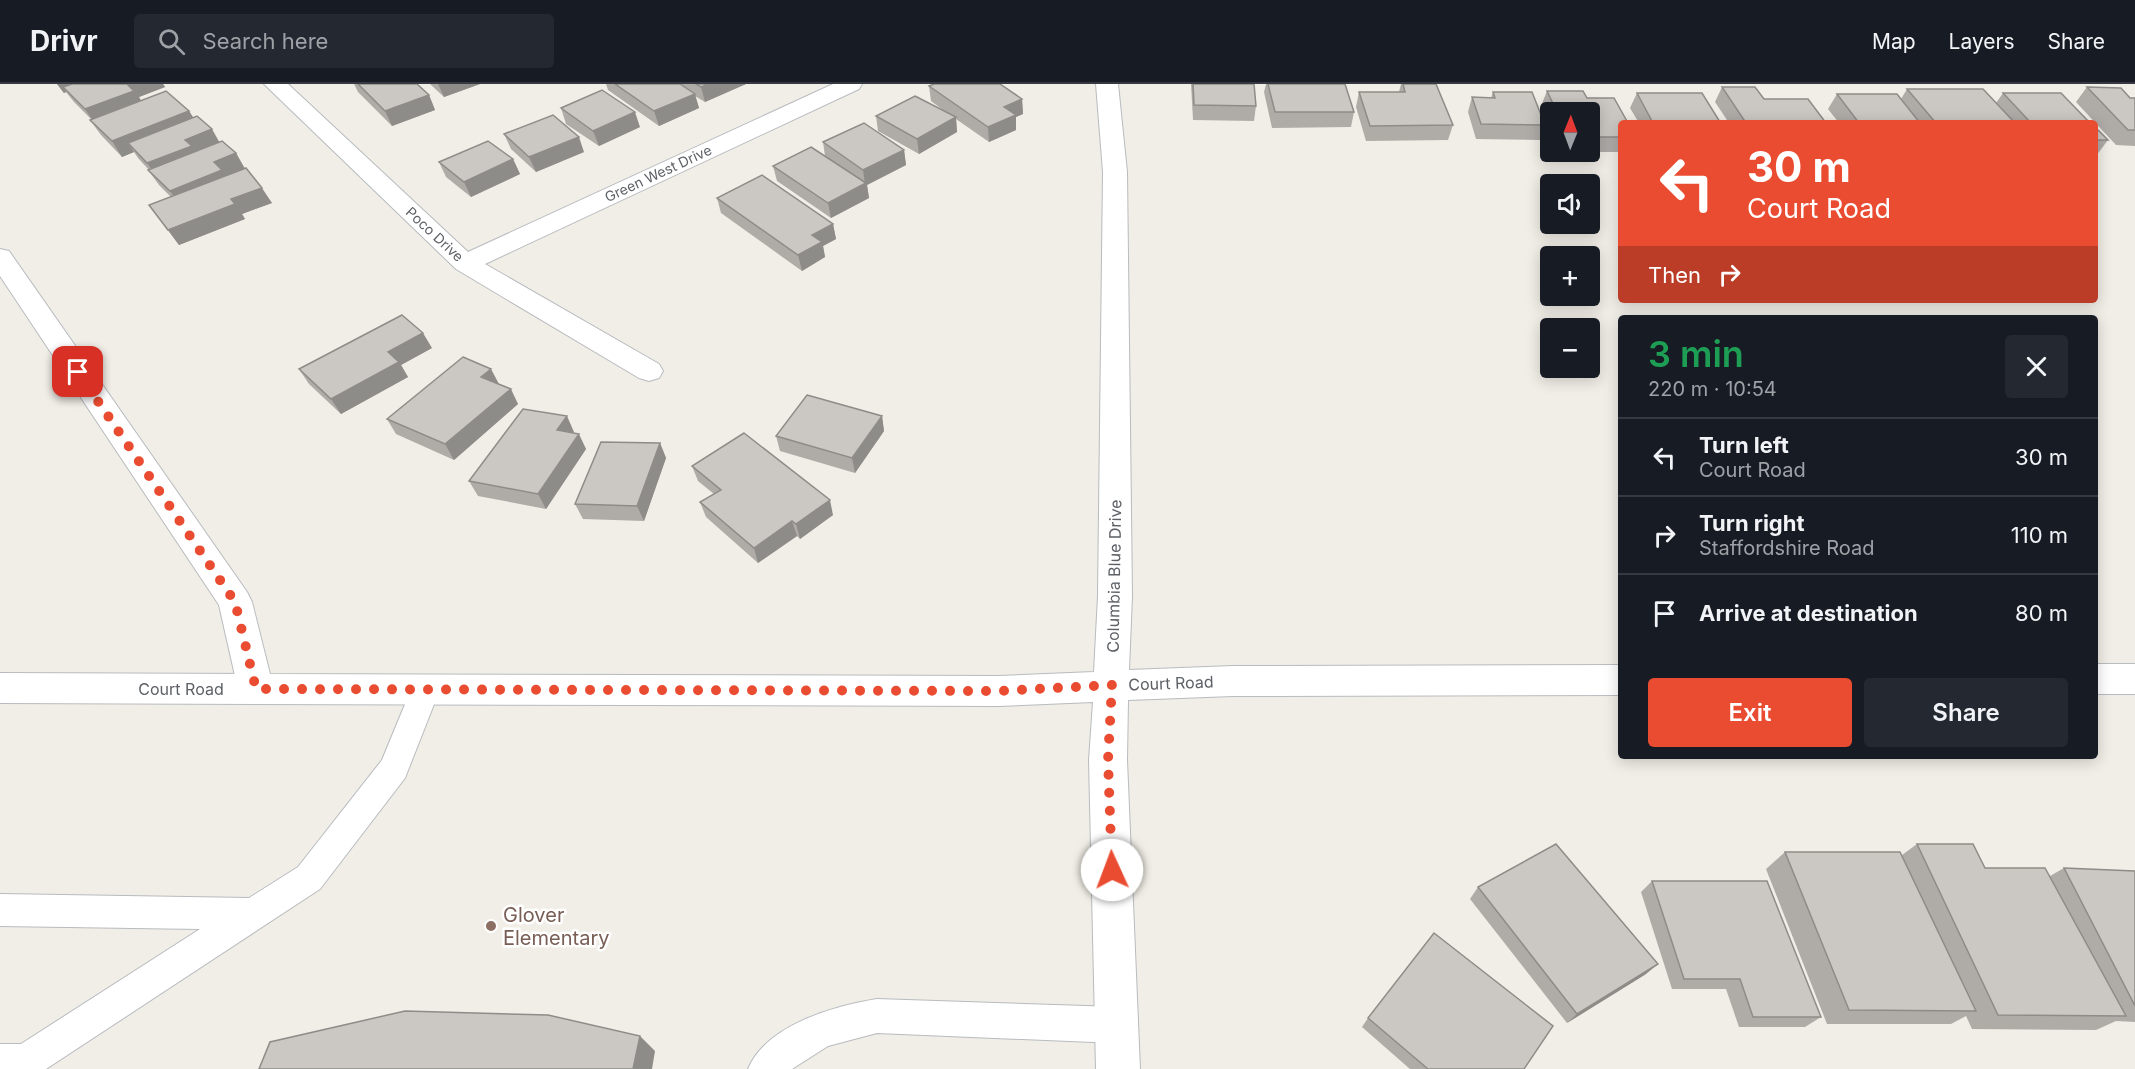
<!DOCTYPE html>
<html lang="en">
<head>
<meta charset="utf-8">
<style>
  body { margin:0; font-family:Inter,sans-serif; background:#242831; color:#f1f3f6; height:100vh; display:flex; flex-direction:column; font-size:22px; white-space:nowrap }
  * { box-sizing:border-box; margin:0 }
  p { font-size:20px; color:#9ea1a6 }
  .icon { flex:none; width:33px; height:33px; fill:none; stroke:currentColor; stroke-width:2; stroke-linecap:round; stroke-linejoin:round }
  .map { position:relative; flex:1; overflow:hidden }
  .side { position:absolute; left:1618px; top:231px; width:480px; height:444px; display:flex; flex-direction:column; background:#171b24; border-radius:6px; box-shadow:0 3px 15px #0003 }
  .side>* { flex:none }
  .banner { position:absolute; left:1618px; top:36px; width:480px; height:183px; border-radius:6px; box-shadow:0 3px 15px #0003; background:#ea4c31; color:#fff; overflow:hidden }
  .needle { width:39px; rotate:1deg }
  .tools { position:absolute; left:1540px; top:18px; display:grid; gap:12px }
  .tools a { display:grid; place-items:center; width:60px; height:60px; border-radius:6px; background:#171b24; box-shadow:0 3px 15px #0003; font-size:30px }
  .pin { position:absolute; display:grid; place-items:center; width:51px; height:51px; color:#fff; margin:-26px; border-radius:12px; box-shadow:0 3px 9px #0006 }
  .me { position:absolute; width:66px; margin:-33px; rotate:358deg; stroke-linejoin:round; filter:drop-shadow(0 0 4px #0008) }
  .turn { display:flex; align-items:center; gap:21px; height:126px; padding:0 30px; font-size:27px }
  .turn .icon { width:78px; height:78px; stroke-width:2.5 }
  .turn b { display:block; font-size:42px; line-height:51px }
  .then { display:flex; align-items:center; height:57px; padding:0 30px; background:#0003; gap:12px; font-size:22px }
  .round { display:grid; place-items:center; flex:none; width:63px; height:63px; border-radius:6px; background:#242831 }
  .headline { display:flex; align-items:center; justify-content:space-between; height:102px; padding:0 30px }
  h1 { font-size:36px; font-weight:600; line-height:45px; color:#1e9e55 }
  .button { display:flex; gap:12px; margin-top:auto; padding:12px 30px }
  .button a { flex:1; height:69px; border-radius:6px; background:#ea4c31; color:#fff; font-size:24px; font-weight:600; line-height:69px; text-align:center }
  .button a+a { background:#242831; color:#f1f3f6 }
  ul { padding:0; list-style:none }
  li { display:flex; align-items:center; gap:18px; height:78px; padding:0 30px; border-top:2px solid #363941 }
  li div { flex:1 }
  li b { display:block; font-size:22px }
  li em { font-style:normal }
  header { display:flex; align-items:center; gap:36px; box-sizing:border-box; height:84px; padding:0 30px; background:#171b24; border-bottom:2px solid #363941 }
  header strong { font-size:28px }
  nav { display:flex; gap:33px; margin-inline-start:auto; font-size:21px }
  .search { width:420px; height:54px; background:#242831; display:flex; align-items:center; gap:15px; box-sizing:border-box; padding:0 21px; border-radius:6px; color:#9ea1a6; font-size:22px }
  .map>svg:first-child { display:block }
</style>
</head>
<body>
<header>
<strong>Drivr</strong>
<div class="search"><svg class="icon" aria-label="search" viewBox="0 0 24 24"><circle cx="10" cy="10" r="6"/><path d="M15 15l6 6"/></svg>Search here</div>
<nav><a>Map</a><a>Layers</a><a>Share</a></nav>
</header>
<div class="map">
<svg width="2135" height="985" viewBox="0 0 2135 985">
  <rect width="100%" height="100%" fill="#f0eee6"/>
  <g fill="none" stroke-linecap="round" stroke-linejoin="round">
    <g stroke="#b8bbbf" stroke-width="2">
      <g id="service">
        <path d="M425,593l10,3 5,9 -35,89 -85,111 -274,180h-46v-25h21l179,-115 -200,-3v-32l249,4 49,-31 84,-107 33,-80z"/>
        <path d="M877,915l240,8 12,6 6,12 -6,12 -12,6 -240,-10 -49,13 -36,23h-44c18,-44 86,-63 129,-70z"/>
      </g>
    </g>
    <g stroke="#b8bbbf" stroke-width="2">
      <g id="minor">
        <path d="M264,0h24l180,168 365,-168h29l-3,5 -374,175 174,100 4,7 -4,7 -10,3 -10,-3 -183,-109z"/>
        <path d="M0,589l256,1 13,4 5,11 -5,11 -13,4 -256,-1z"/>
      </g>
    </g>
    <g stroke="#b8bbbf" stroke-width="2">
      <g id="tertiary">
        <path d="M1096,0h22l9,88 5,424 -3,74 104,-4 389,-1v30l-389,1 -105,4 -1,60 13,309h-44l-7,-309 4,-58 -94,4 -743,-2 -13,-4 -5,-11 -19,-84 -219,-329v-27l9,2 238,341 5,10 18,72 729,2 95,-4 4,-76 5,-424z"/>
        <rect x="2096" y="580" width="39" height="30"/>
      </g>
    </g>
    <use href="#service" fill="#fff" fill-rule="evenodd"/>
    <use href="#minor" fill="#fff" fill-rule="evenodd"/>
    <use href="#tertiary" fill="#fff" fill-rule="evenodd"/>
  </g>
  <g fill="#afaca8">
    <path d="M57,0h106l2,3 -26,10 2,4 48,10 4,7 26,24 17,11 9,16 27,34 -30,11 3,5 -66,26 -30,-40 22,-8 -12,-12 -11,-15h1l-11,-12 -4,-6 -12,5 -21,-22 -11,-15 1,-1 -17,-17 -8,-10 -2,1z"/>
    <path d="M354,0h63l12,11 6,15 -43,16 -34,-34z"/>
    <path d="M430,0h50l-36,13z"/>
    <path d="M606,0h140l-41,18 -10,-6 4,12 -40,18 -51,-36z"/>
    <path d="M1191,0h63l2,22 -2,15 -61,-1z"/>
    <path d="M1266,0h79l9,28 -3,15 -79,1 -8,-36z"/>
    <path d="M1401,0h35l17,41 -5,15 -82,1 -10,-34 3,-15h40z"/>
    <path d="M929,2l93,13 1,15 -7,3v13l-27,12 -33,-23 1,13 -38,22 -41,-23 -2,-15 71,-3 -16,-12z"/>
    <path d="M1722,3l42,12 62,24h-97l-14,-21z"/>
    <path d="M2087,3l43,11h5v48l-19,-1 -40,-43z"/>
    <path d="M1907,5l89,14 7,-10 87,30h-251l-11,-14 9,-15 64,5z"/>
    <path d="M1547,7l40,7 35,25v29h-59h27v-40h-39v14l-10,-20z"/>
    <path d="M1493,8l52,33 -5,15 -64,-1 -8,-27 4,-15 19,1z"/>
    <path d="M1637,9l83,29 -81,1 -9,-15z"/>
    <path d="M561,24l79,19 -41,19 -33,-22z"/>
    <path d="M2096,44l12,12 -12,16z"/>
    <path d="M504,50l80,18 -48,20 -25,-23z"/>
    <path d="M823,58l81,8 2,15 -39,20 2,13 -38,20 -54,-37 -4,-15 52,-10z"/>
    <path d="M513,75l7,15 -49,23 -25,-20 -7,-15z"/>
    <path d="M717,114l116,26 3,15 -13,7 2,11 -23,14 -81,-58z"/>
    <path d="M432,264l-31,17 7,12 -67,37 -32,-30 -10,-15z"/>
    <path d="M499,300l19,20 -64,56 -58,-26 -9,-15z"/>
    <path d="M882,332l2,15 -29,42 -75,-22 -4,-15z"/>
    <path d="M574,348l-1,1 13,16 -40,60 -68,-13 -9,-15z"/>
    <path d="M660,359l6,15 -22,63 -61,-2 -8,-15z"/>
    <path d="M692,382l141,49 -33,24 -3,-3 -39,27 -52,-46 -6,-15 14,-8 -16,-13z"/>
    <path d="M1917,760l68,24 65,8 14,-8 71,3v151l-19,-1 -20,9 -124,-1 -6,-13 -15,8h-124l-61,-155 19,-17 117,3z"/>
    <path d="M1652,797l169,136 -16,10h-66l-13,-38h-54l-31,-97z"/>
    <path d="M1478,803l168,87 -79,49 -97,-124z"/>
    <path d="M1368,934l156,51h-114l-48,-42z"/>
  </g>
  <g fill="#8e8c88">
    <path d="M57,0h34l-28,3 3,5 -2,1z"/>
    <path d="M127,0h36l2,3 -26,10 5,9 -49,18 -10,-15z"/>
    <path d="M438,0h42l-36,13z"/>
    <path d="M709,0h37l-41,18 -4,-15z"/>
    <path d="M695,10l4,14 -40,18 -5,-15z"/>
    <path d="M429,11l6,15 -43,16 -7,-15z"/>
    <path d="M1022,15l1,15 -7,3v13l-27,12 -1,-15 16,-20z"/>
    <path d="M189,27l10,15 -71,17 6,9 -12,5 -10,-16z"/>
    <path d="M635,28l5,15 -41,19 -6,-15z"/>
    <path d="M956,33l1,15 -38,22 -2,-15z"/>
    <path d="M212,45l9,16 -63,34 -11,-16 38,-23z"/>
    <path d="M579,53l5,15 -48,20 -7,-15z"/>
    <path d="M904,66l2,15 -39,20 2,13 -38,20 -3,-15 37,-19 -2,-14z"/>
    <path d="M236,69l9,16 -64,37 -11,-15 44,-29z"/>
    <path d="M513,75l7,15 -49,23 -7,-15z"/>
    <path d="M262,104l10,15 -30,11 3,5 -66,26 -11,-15 63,-31z"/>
    <path d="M833,140l3,15 -13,7 2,11 -23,14 -4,-16 14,-20z"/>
    <path d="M423,249l9,15 -31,17 7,12 -67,37 -10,-15 57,-47z"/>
    <path d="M491,285l8,15 -18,-7z"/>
    <path d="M511,305l7,15 -64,56 -9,-16z"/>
    <path d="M567,332l7,16 -9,13 -8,-15z"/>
    <path d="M882,332l2,15 -29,42 -3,-15z"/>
    <path d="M579,350l7,15 -40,60 -8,-15z"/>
    <path d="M660,359l6,15 -22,63 -7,-15z"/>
    <path d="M830,416l3,15 -33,24 -4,-15z"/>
    <path d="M792,437l5,15 -39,27 -4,-15z"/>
    <path d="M1658,880l-12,10 -79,49 10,-9z"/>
    <path d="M640,952l15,15 -3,18h-19z"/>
  </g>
  <g fill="#cbc8c3" stroke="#8e8c88" stroke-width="1.5">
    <path d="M72,0h55l7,7 -49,18 -22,-22z"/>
    <path d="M358,0h59l12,11 -44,16z"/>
    <path d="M615,0h65l15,10 -41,17z"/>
    <path d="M696,0h13l-8,3z"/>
    <path d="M934,0h66l22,15 -18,8 12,8 -28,12 -59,-41z"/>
    <path d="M1193,0h61l2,22 -62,-1z"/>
    <path d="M1268,0h77l9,28h-79z"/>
    <path d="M1403,0h33l17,41 -83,1 -11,-34h46z"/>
    <path d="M1722,3h33l9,12h44l18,24h-80z"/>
    <path d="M2087,3l34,1 9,10h5v32h-7z"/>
    <path d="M1907,5h76l32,34h-79z"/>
    <path d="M602,6l33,22 -42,19 -32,-23z"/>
    <path d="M166,7l23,20 -77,30 -22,-21z"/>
    <path d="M1547,7h36l4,7h27l14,25h-6v14h-32v-25h-33z"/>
    <path d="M1493,8h39l13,33 -64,-1 -9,-27 23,1z"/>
    <path d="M1637,9h65l18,29 -67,1z"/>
    <path d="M2003,9h58l29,30h-59z"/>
    <path d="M1837,10h60l23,29h-61z"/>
    <path d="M915,12l41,21 -39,22 -41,-23z"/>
    <path d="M553,31l26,22 -50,20 -25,-23z"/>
    <path d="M197,32l15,13 -27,11 7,6 -45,17 -19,-20z"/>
    <path d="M864,39l40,27 -41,20 -40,-28z"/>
    <path d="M2096,44l12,12h-12z"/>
    <path d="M222,57l14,12 -22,9 8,8 -52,21 -22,-21z"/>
    <path d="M488,57l25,18 -49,23 -25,-20z"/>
    <path d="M811,63l55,36 -38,20 -55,-37z"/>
    <path d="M246,84l16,20 -31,11 4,5 -67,26 -19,-25z"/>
    <path d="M762,91l71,49 -21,11 10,7 -24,13 -81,-57z"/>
    <path d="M402,231l21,18 -35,19 11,10 -68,37 -32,-30z"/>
    <path d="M463,273l28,12 -10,8 30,12 -66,55 -58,-25z"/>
    <path d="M807,311l75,21 -30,42 -76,-22z"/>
    <path d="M523,325l44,7 -10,14 22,4 -41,60 -69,-13z"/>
    <path d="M744,349l86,67 -34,24 -4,-3 -38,27 -54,-46 21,-12 -29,-24z"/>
    <path d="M601,358l59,1 -23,63 -62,-2z"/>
    <path d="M1556,760l102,120 -81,50 -99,-127z"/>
    <path d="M1917,760h56l12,24h60l81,148 -128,-1z"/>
    <path d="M1785,768h115l76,159 -127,-1z"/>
    <path d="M2064,784l71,3v135z"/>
    <path d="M1652,797h115l54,136h-68l-13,-38h-56z"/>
    <path d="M1434,849l119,93 -29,43h-96l-60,-51z"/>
    <path d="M405,927l143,4 92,21 -7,33h-374l11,-27z"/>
  </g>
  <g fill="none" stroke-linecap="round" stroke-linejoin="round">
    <path stroke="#ea4c31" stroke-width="10" stroke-dasharray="0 18" d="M78,288l157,230 21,87 743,2 113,-6 -4,75 4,110"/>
  </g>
  <circle fill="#8d6e63" stroke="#fff" stroke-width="2" cx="491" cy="842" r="6"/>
  <g text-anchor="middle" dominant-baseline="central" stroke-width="5" stroke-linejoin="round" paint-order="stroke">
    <g font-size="14" fill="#5d6166" stroke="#fff">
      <text transform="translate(658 89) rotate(-25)">Green West Drive</text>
      <text transform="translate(435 150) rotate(43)">Poco Drive</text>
    </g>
    <g font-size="16" fill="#5d6166" stroke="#fff">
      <text transform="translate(1114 492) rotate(-89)">Columbia Blue Drive</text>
      <text transform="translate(1171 599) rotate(-2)">Court Road</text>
      <text x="181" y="605">Court Road</text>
    </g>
    <g font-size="20" fill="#785e54" stroke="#fff" text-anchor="start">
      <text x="503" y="831">Glover<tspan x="503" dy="23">Elementary</tspan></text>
    </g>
  </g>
</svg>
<div class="tools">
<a><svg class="needle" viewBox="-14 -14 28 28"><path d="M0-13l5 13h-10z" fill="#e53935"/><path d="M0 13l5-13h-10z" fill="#9ea1a6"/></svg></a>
<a><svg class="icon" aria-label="sound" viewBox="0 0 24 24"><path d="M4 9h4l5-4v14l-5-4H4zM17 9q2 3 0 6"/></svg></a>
<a>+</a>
<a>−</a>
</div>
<div class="pin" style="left:78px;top:288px;background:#d93025"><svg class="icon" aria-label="arrive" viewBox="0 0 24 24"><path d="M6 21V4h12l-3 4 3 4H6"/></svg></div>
<svg class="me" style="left:1112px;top:786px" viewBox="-20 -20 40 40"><circle r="19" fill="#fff"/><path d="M0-13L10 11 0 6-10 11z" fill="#ea4c31"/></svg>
<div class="banner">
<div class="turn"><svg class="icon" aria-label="left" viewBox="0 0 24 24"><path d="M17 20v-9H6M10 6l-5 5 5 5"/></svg><div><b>30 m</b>Court Road</div></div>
<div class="then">Then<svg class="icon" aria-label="right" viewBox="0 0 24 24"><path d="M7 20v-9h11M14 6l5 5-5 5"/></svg></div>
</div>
<section class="side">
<div class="headline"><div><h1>3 min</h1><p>220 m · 10:54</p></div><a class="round"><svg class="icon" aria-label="close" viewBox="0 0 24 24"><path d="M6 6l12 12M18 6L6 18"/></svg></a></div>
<ul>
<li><svg class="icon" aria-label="left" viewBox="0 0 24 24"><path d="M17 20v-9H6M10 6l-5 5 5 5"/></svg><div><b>Turn left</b><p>Court Road</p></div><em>30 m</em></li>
<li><svg class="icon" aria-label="right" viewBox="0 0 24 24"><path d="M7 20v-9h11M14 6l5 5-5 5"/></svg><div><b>Turn right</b><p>Staffordshire Road</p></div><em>110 m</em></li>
<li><svg class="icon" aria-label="arrive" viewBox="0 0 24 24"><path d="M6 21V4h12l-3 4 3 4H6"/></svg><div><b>Arrive at destination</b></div><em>80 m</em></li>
</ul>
<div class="button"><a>Exit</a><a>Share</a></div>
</section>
</div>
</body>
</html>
